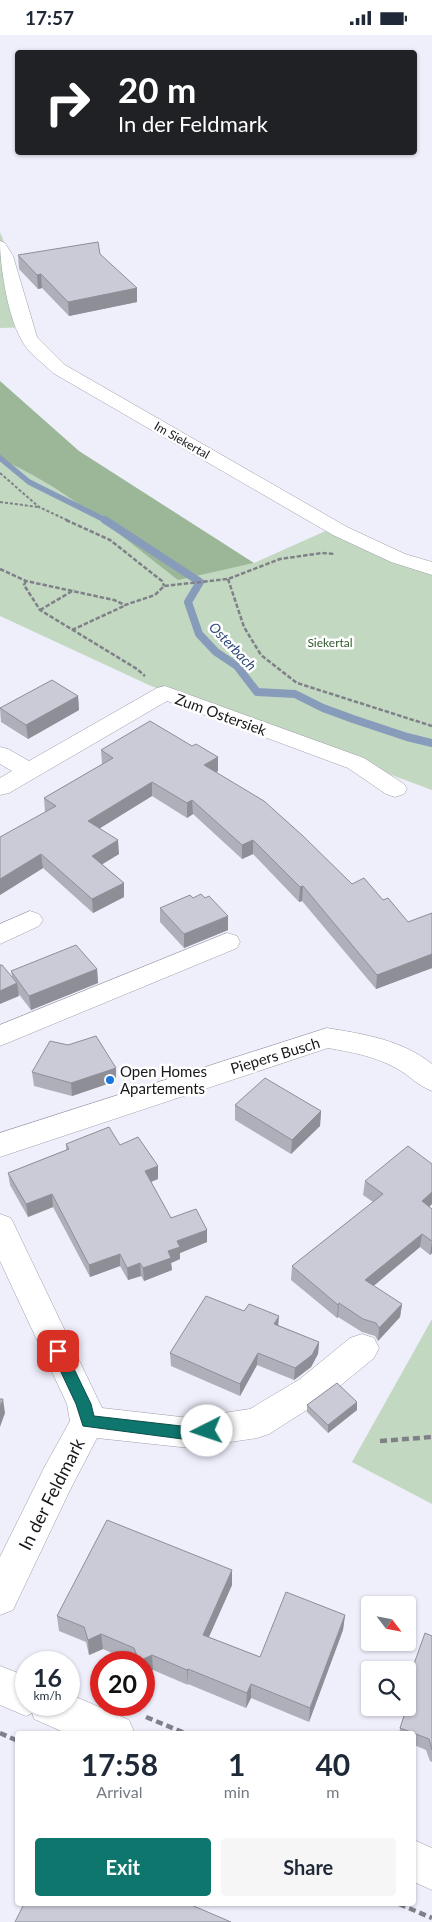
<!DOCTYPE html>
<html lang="en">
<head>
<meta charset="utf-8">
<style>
  body { margin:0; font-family:Lato,sans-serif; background:#f6f6f7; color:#1f2937; height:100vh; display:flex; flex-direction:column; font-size:19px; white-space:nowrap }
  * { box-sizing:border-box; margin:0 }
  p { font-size:16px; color:#747a83 }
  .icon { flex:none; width:28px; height:28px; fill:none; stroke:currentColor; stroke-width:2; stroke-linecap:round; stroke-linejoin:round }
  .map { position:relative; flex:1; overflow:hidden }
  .details { position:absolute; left:15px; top:1696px; width:401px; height:175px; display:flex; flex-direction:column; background:#fff; border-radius:5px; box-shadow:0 1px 4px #0004 }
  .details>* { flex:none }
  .banner { position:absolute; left:15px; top:15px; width:402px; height:105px; border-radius:5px; box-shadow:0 1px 4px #0004; background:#202124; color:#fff; overflow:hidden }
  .needle { width:32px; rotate:122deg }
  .controls { position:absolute; left:361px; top:1561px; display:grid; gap:10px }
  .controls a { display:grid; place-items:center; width:55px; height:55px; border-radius:5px; background:#fff; box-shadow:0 1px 4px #0004; font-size:25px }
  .speed { position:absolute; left:15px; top:1616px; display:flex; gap:10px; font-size:25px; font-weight:700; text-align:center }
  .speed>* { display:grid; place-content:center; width:65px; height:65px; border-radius:50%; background:#fff; box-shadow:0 1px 4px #0004; line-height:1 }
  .speed small { font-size:12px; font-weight:400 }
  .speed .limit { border:8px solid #d22; background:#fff; color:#111 }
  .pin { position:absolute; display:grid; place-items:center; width:42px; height:42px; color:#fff; margin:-21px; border-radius:10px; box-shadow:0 2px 8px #0006 }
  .me { position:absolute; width:55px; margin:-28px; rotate:266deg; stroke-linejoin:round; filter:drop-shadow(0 0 4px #0008) }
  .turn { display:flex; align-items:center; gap:18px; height:105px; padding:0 20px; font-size:22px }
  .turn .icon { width:65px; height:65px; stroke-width:2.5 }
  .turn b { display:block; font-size:35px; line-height:42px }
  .eta { display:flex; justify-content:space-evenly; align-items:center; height:85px; text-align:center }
  .eta b { font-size:30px; font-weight:700; line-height:35px }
  .button { display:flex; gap:10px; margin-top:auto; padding:10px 20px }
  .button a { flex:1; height:58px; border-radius:5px; background:#0f766e; color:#fff; font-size:20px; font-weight:700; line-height:58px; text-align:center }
  .button a+a { background:#f6f6f7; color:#1f2937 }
  .status { display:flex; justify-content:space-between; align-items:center; height:35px; padding:0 25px; background:#fff; direction:ltr }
  .status svg { height:14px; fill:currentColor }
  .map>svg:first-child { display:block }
</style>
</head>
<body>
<div class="status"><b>17:57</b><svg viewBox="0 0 49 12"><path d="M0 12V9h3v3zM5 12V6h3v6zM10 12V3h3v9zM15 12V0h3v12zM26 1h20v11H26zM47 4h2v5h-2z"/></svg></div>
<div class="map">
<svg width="432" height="1887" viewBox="0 0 432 1887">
  <rect width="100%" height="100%" fill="#eeeffb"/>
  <g fill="#c3d8c1">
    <path d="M0,197l9,23 21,72 -30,1z"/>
    <path d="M0,424c65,28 122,78 178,120l76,-16 76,-34 102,40v221l-281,-104 -151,-70z"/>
    <path d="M432,1284v185l-80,-42z"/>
  </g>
  <path fill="#9bb798" d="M0,346l79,70 175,112 -76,17c-56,-43 -113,-93 -178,-121z"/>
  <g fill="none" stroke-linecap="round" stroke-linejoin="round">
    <path stroke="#879bbb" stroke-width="5.5" d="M0,423l29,24 78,39"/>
    <path stroke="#879bbb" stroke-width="8" d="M105,485l95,62 -12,20 11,32 17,18 21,14 20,26 38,2 28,14 30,11 54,18 25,6"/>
    <g stroke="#9d9ea9" stroke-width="1">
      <g id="minor">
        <path d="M0,206l5,2 8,13 24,81 28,28 282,162 58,27 27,8v13l-41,-13 -58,-27 -280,-162c-10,-10 -26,-21 -32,-34 -13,-23 -21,-71 -21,-98z"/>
        <path d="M165,651l199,72 40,26 3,5 -3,5 -9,3 -9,-3 -38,-26 -181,-67 -158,92 -9,2v-17l12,-7 -12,-7v-17l8,2 21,12 128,-73z"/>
        <path d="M30,876l9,3 4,6 -4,6 -39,18v-20z"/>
        <path d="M227,898l10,3 3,6 -3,6 -237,98v-21z"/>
        <path d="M327,993c37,6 75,12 105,36v27c-14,-5 -23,-16 -36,-23 -22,-12 -45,-16 -68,-20l-328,109v-24z"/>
        <path d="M0,1179l11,4 91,190 88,10 60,-9 50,-30 50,-41 12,-4 12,4 5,10 -5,10 -50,41 -55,35 -12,4 -67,10 -93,-10 -27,52 -57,120 -13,5v-58l44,-89 26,-47 -3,-17 -67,-143z"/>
        <path d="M0,1631l26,10v29h43v-11l60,26 6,14h-67l-34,-15 -2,-6 -6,3 -26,-11z"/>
        <path d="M414,1805l18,8v42l-18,-8z"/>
      </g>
    </g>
    <g stroke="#7f8088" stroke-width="2" stroke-dasharray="3 2" stroke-linecap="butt">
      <path d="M0,438l39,34 30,14"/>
      <path d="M0,467l38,5"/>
    </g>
    <g stroke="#7f8088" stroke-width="2.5" stroke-dasharray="4.5 2" stroke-linecap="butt">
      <path d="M66,485l44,20 52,41 2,5"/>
      <path d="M0,534l26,12 88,19 11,5 30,-10 9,-9 64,-7 52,-20 42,-6 13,1"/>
      <path d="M228,544l16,48 17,28 36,28 135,43"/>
      <path d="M26,546l-2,4 16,25 97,59 8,7"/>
      <path d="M40,575l34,-20"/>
      <path d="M72,595l52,-24"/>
    </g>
    <g stroke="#7f8088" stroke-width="4.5" stroke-dasharray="7 4" stroke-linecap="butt">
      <path d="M380,1406l52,-4"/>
      <path d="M146,1682l41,17"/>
      <path d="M0,1698l18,8"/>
      <path d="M399,1869l33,14"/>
    </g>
    <use href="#minor" fill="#fff" fill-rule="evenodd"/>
  </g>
  <g fill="#aeafb9">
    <path d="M100,219l37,48 -68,14 -27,-28 -4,1 -19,-20 -1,-14z"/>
    <path d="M78,661l1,14 -51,29 -27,-17 -1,-14z"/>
    <path d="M101,715l117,21 -2,1 136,112 31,16 25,22 24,-9v55l-56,21 -74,-88 -3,1 -46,-48 -11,5 -49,-45 -6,4 -35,-22 -52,32 19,26 -17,10 22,19v14l-31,16 -50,-45 -43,27 45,-83 -1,-14 58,-34z"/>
    <path d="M160,873l68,22 -44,18 -24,-26z"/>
    <path d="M97,934l1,14 -67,27 -13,-17 1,3 -7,-19 -1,-6z"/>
    <path d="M116,1033v13l-44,15 -38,-10 -2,-14z"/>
    <path d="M235,1070l86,6 -1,15 -29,28 -56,-34z"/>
    <path d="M66,1109l54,1 38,21v13l-7,3 20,36 36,12v12l-27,11v6l-9,4 1,7 -28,11 -3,-5 -13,4 -8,-14 -30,11 -37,-70 -25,10 -18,-32 -2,-12 58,-23z"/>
    <path d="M432,1129v40l-3,3 3,2v44l-2,2 -10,-8 -47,39 29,18 -2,13 -22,24 -3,-5 -13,-4 -24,-15 -1,1 -46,-38 1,-14 81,-64 -10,-7 2,-14z"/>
    <path d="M278,1290l41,17 -1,12 -7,13 -17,13 -37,-15 -17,31 -69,-30 -1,-13z"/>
    <path d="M357,1367v8l-29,23 -21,-21v-7z"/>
    <path d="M232,1535v15l-23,52 51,20 85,-42 -2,15 -34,92 -58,-24 -5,10 -58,-24v1l-35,-15 -9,-7h-10l-31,-14 -14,6 -3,-13 -27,-11 -2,-15z"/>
    <path d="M432,1601v126l-2,-1 -4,-11 -12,-5v-11h-15l1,-6 12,-36 -4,-2 1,-12z"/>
  </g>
  <g fill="#8d8e96">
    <path d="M41,239l1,14 -4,1 -1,-14z"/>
    <path d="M137,253v14l-68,14 -1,-14z"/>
    <path d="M78,661l1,14 -51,29 -2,-14z"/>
    <path d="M218,722v14l-14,8v-14z"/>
    <path d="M152,747v14l-63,39 -1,-14z"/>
    <path d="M192,765l1,14 -6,4v-15z"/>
    <path d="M118,805l1,14 -26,16 -1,-14z"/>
    <path d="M253,805v14l-11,5v-14z"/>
    <path d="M41,819l2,14 -43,27v-16z"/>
    <path d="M124,848v14l-31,16 -1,-14z"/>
    <path d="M303,851l-1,15 -3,1 1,-15z"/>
    <path d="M228,881v14l-44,18v-14z"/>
    <path d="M432,919v14l-56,21 1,-14z"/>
    <path d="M97,934l1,14 -67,27 -2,-14z"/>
    <path d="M17,948l2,13 -19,8v-13z"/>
    <path d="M116,1033v13l-44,15 -1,-13z"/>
    <path d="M321,1076l-1,15 -29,28 1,-14z"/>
    <path d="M158,1131v13l-13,5v-13z"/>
    <path d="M432,1157v12l-12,11 2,-14z"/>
    <path d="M52,1159l1,13 -25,10 -2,-13z"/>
    <path d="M207,1195v12l-27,11v6l-9,4 1,7 -28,11 -1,-13 25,-17 9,-10z"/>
    <path d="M422,1199l-2,13 -56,47 1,-14z"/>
    <path d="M432,1206v12l-2,2z"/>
    <path d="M120,1219v12l-30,11 -1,-12z"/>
    <path d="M140,1228l1,13 -13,4 -1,-12z"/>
    <path d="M339,1268l-1,14 -1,1 1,-13z"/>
    <path d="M402,1269l-2,13 -22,24 1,-13z"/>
    <path d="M279,1281l-1,12 -4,-4z"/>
    <path d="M319,1307l-1,12 -7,13 -17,13 1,-12z"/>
    <path d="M258,1318l-1,12 -17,31v-12z"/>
    <path d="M3,1364l2,14 -5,14v-20z"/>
    <path d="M357,1367v8l-29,23v-8z"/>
    <path d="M232,1535v15l-29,65v-15z"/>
    <path d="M345,1580l-2,15 -34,92 1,-14z"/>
    <path d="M101,1599l2,15 -14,6 -1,-15z"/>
    <path d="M152,1620l1,15 -9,4v-11h-5v-2z"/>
    <path d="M188,1634v16l-1,-15z"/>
    <path d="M251,1649v14l-5,10 1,-15z"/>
  </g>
  <g fill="#cacbd7" stroke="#8d8e96">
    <path d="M98,207l2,12 37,34 -69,14 -27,-28 -4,1 -19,-20z"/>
    <path d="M52,645l26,16 -52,29 -26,-17z"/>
    <path d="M150,686l42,25 4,-2 22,13 -14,8 60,36 39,35 49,48 12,-6 19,22 5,-2 20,24 24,-9v41l-55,21 -74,-89 -3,1 -47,-47 -11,5 -50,-45 -5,3 -35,-21 -64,39 30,19 -26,16 32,27 -32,16 -51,-45 -41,25v-42l56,-31 -12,-8 69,-40 -12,-8z"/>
    <path d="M201,859l4,4 4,-2 19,20 -44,18 -24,-26 30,-13 3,3z"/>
    <path d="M76,910l21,24 -68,27 -18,-25z"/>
    <path d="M0,930h2l15,18 -17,8z"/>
    <path d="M96,1001l20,32 -45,15 -39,-11 18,-31 18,4z"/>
    <path d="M265,1043l56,33 -29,29 -57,-35z"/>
    <path d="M109,1092l11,18 18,-8 20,29 -13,5 26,47 25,-9 11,21 -30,11 3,6 -12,4 3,7 -28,10 -3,-5 -13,5 -7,-14 -31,11 -37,-71 -26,10 -18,-31 61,-24 -3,-5z"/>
    <path d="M408,1111l24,18v28l-10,9 10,8v32l-10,-7 -57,46 37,24 -23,24 -3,-5 -13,-4 -24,-16 -1,2 -46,-39 91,-72 -18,-13z"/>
    <path d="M206,1261l38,15 5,-7 30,12 -5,8 45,18 -7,13 -17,13 -37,-15 -18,31 -70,-31z"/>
    <path d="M337,1348l20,19 -29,23 -21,-20z"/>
    <path d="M0,1364h3l-3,8z"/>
    <path d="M107,1485l125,50 -29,65 57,22 26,-65 59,23 -35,93 -59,-24 -4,9 -59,-24 -1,1 -35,-15 -13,6 -5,-13 -33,-14 -13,6 -4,-13 -27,-11z"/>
    <path d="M425,1598l7,3v114l-3,-11 -29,-11 7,-21h1v-2l7,-24 -6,-3z"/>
    <path d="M24,1869h165l42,18h-216z"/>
  </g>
  <path fill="#0f766e" stroke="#0a4d48" d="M58,1310l5,1 28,58 3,12 96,11 17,-3 5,2 2,5 -2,4 -22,5 -107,-14 -7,-22 -25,-53 2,-5z"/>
  <circle fill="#1876df" stroke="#fff" stroke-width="2" cx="110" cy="1045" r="5"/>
  <g text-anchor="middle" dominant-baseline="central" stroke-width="5" stroke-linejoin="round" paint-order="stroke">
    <g font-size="12" fill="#18181c" stroke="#fff">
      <text transform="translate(182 405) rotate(30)">Im Siekertal</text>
    </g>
    <g font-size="12" fill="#30582d" stroke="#fff">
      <text x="330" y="607">Siekertal</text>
    </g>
    <g font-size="14" font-style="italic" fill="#304c79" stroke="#fff">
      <text transform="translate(233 611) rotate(46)">Osterbach</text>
    </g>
    <g font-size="15" fill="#18181c" stroke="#fff">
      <text transform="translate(221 679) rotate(20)">Zum Ostersiek</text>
      <text transform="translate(275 1020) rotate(-17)">Piepers Busch</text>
    </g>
    <g font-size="15" fill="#18181c" stroke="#fff" text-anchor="start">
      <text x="120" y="1036">Open Homes<tspan x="120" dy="17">Apartements</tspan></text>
    </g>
    <g font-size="18" fill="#18181c" stroke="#fff">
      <text transform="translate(51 1459) rotate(-63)">In der Feldmark</text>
    </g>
  </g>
</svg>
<div class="controls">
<a><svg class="needle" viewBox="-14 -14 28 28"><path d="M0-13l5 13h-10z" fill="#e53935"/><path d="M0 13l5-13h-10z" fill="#747a83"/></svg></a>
<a><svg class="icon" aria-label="search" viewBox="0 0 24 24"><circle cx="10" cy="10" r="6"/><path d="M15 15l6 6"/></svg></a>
</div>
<div class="speed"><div>16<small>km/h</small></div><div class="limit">20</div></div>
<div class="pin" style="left:58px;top:1316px;background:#d93025"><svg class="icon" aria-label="arrive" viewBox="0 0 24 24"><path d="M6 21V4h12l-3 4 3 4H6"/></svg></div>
<svg class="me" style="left:207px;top:1396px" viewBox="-20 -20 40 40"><circle r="19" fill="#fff"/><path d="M0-13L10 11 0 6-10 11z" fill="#0f766e"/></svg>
<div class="banner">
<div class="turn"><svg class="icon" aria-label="right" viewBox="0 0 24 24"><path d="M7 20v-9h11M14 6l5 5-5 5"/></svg><div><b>20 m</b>In der Feldmark</div></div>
</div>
<section class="details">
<div class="eta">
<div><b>17:58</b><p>Arrival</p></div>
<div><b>1</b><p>min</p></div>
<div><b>40</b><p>m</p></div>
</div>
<div class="button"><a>Exit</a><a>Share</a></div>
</section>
</div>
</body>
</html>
